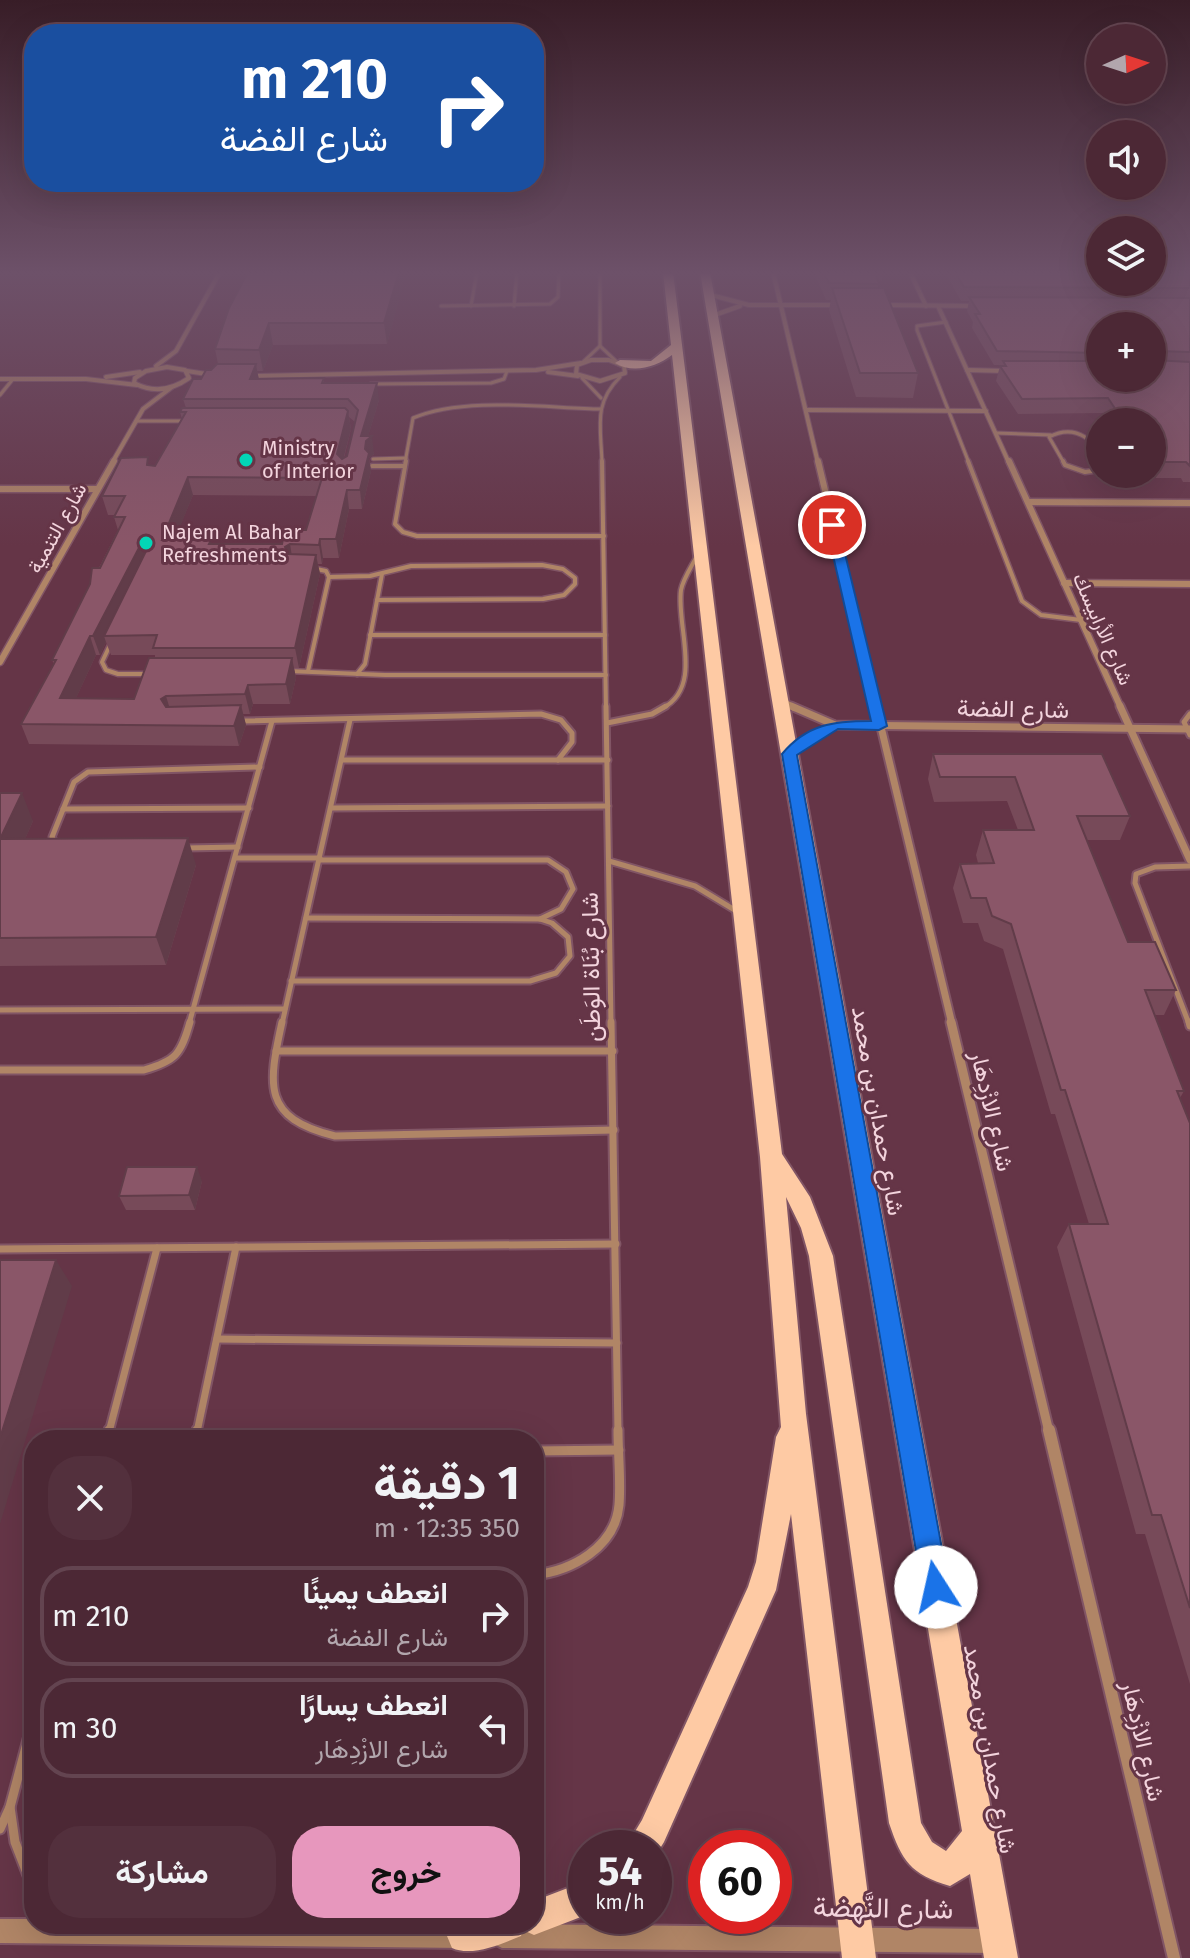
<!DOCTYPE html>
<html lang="ar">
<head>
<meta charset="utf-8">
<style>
  body { margin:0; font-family:"Fira Sans",Vazirmatn,sans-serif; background:#53303d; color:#f1f3f6; direction:rtl; height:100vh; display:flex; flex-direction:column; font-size:30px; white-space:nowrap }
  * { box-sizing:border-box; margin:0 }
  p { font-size:26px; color:#b2a6ad }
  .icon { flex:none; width:44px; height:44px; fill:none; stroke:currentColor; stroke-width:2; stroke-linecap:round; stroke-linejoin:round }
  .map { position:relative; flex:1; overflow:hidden; direction:ltr }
  .side { position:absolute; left:24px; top:1430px; width:520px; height:504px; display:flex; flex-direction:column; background:#4c2835; border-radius:32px; box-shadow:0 8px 32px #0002,0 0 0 2px #634450; direction:rtl }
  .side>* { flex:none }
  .top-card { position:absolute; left:24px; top:24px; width:520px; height:168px; border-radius:32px; box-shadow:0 8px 32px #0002,0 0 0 2px #634450; direction:rtl; background:#1a4fa0; color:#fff; overflow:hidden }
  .needle { width:52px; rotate:87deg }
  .controls { position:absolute; left:1086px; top:24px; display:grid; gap:16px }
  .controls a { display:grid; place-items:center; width:80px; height:80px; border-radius:50%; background:#4c2835; box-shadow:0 8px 32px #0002,0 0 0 2px #634450; font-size:40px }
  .speed { position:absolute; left:568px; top:1830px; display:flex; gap:16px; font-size:40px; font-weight:700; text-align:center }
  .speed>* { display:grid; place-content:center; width:104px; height:104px; border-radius:50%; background:#4c2835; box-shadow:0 8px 32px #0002,0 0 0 2px #634450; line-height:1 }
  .speed small { font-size:20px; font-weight:400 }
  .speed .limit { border:12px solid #d22; background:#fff; color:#111 }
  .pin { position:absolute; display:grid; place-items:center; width:68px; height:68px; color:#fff; margin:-34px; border:4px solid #fff; border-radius:50%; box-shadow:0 2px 8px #0007 }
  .me { position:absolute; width:88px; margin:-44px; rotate:350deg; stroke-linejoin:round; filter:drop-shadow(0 0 6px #0008) }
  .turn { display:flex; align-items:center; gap:28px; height:168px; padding:0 24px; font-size:36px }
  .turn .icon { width:104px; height:104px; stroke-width:2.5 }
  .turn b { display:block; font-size:56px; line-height:68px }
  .round { display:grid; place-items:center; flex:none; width:84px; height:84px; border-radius:32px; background:#53303d }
  .overview { display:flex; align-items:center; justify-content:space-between; height:136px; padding:0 24px }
  h1 { font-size:48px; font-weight:700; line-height:60px }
  .action { display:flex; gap:16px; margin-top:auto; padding:16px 24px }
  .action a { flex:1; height:92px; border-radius:32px; background:#e797bd; color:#111; font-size:32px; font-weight:700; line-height:92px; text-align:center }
  .action a+a { background:#53303d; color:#f1f3f6 }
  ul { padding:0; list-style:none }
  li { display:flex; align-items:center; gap:24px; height:100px; margin:0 16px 12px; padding:0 8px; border:4px solid #634450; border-radius:32px }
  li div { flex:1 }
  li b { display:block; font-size:30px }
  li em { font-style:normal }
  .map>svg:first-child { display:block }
</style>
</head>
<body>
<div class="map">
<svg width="1190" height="1958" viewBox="0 0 1190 1958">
  <rect width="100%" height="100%" fill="#653547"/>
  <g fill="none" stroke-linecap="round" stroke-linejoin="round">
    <g stroke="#815565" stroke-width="5">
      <g id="service-far4">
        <path d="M441,306l109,-2 8,-7 1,-25"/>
        <path d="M471,306l6,-34"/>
        <path d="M514,306l3,-34"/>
        <path d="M946,322l-29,4v4l52,133"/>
        <path d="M600,346l17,16"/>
        <path d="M583,362l17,-16v-74"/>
        <path d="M582,378l19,20"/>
        <path d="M370,384l121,-1 13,-4 3,-8"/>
        <path d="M0,395l13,-16"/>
        <path d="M136,421h52"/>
        <path d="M996,433l55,2"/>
        <path d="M373,459l33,-1"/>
        <path d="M405,463l8,-45c51,-22 133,-10 188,-9"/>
        <path d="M602,463c-1,-37 -9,-59 18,-86"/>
        <path d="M1064,463l-15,-26c21,-11 38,-3 51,15"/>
      </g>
    </g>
    <g stroke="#815565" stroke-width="7">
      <g id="service-far3">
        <path d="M406,461l-11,63 8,8 14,4h187"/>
        <path d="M602,461l4,247"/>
        <path d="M968,461l54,140 19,14 40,5"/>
        <path d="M1063,461l2,4 20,7 15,-2"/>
        <path d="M372,466h32"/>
        <path d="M329,577l41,-1 41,-10 131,-1 21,4 12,9v6l-11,11 -21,4 -166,1"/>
        <path d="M370,635h235"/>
        <path d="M111,643l-9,19 4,8 12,4h31"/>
        <path d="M288,671l97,4h221"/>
        <path d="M308,671l21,-94 -3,-6 -14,-3"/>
        <path d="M357,674l8,-10 17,-90"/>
        <path d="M663,708c41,-22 13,-81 18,-118 2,-11 11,-24 16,-34"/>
      </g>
    </g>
    <g stroke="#815565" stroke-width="9">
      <g id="service-far2">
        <path d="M606,706l5,318"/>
        <path d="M1190,714l-6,8 6,13"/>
        <path d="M240,721l301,-7 20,6 11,13v9l-14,18"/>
        <path d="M607,723l45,-9 14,-8"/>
        <path d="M342,760h266"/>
        <path d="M331,808l277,-2"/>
        <path d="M63,809l186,-1"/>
        <path d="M56,844l-4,-7 22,-55 14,-10 172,-5"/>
        <path d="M186,848l52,-1"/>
        <path d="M236,858h84"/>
        <path d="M319,860h229l18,12 7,17 -12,20 -21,10"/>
        <path d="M609,861l86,25 43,26"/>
        <path d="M291,981h239l26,-8 14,-17 -2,-19 -16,-14 -12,-4 -234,-1"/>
        <path d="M0,1010l285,-1"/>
        <path d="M189,1024l83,-303"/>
        <path d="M282,1024l68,-304"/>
        <path d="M1189,1024l-54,-141 1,-9 19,-7 35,-1"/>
      </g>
    </g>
    <g stroke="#815565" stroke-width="11">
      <g id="service-far1">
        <path d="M282,1022c-14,64 -20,96 53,114l279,-6"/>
        <path d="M611,1022l7,410"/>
        <path d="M1189,1022l1,4"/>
        <path d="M276,1051h337"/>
        <path d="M0,1070h144c32,-9 37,-16 46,-48"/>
        <path d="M0,1249l616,-5"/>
        <path d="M217,1339l400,4"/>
        <path d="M109,1432l48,-184"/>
        <path d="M197,1432l39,-185"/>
      </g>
    </g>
    <g stroke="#815565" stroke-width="13">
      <g id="service">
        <path d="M107,1440l2,-10"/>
        <path d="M195,1440l2,-10"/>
        <path d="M534,1451l85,-1"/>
        <path d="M534,1575c37,-4 81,-27 85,-70 2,-24 -1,-50 -1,-75"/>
        <path d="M10,1807l5,35 19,49"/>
        <path d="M0,1829l10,-22 24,-90"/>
      </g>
    </g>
    <g stroke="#815565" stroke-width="6">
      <g id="minor-far4">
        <path d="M773,272l45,191"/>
        <path d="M910,272l16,34"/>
        <path d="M707,294l42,11h92"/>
        <path d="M883,305l94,1"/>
        <path d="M938,306l71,157"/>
        <path d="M712,316l28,-10"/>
        <path d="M591,360h18l15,6 1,7 -25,8 -24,-7 1,-9z"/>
        <path d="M156,366l20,-15 44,-79"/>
        <path d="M167,367l18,3 4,8c-17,12 -36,15 -55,5l1,-5 11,-7z"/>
        <path d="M967,370l40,1"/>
        <path d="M187,371l26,4"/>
        <path d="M548,372l30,4"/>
        <path d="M251,376l285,-6 45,-7"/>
        <path d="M106,377l34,-5"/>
        <path d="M0,379h86l51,6"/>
        <path d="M806,410l180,1"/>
        <path d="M112,463l31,-54 29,-22"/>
      </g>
    </g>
    <g stroke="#815565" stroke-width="9">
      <g id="minor-far3">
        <path d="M818,461l59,247"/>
        <path d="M1009,461l112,247"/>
        <path d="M0,489h97"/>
        <path d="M1028,502l162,1"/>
        <path d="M1064,583l126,1"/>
        <path d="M0,662l114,-201"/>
        <path d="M781,700l13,8"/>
      </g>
    </g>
    <g stroke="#815565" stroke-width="11">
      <g id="minor-far2">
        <path d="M791,706l44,19 355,4"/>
        <path d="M876,706l76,318"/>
        <path d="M1120,706l70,154"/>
        <path d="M789,754l45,-29"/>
      </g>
    </g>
    <g stroke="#815565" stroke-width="13">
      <path id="minor-far1" d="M951,1022l98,410"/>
    </g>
    <g stroke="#815565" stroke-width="16">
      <path id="minor" d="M1049,1430l125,528"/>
    </g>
    <g stroke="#815565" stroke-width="4">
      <g id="tertiary">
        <path d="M0,1919h34v5h431l8,4 4,8 -4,8 -8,4 -465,-5z"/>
        <path d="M502,1924l495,5 8,4 4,8 -4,8 -8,4 -495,-5 -8,-4 -4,-8 4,-8z"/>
      </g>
    </g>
    <g stroke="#815565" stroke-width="4">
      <g id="primary">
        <path d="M663,272h10l109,882 28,43 23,59 88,567 11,19 14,9 16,-20 -262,-1559h10l308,1686h-34l-14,-84 -20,12c-40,-12 -48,-25 -61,-63l-80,-567 -8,-28 -15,-31 20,217 70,544h-34l-51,-444 -15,76 -112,252 -10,16v-10h-29l17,-28 106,-233 8,-25 20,-125 5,-10 -21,-270 -88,-802c-16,12 -39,19 -57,8l5,-3 31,1 20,-16z"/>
        <path d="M586,1881v34l-52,20 -11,-5 -2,6c-20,8 -49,21 -69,12l-5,-12 5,-12h82v-23z"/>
      </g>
    </g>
    <use href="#service-far4" stroke="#b08566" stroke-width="3"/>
    <use href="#service-far3" stroke="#b08566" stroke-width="4"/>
    <use href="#service-far2" stroke="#b08566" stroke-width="5"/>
    <use href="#service-far1" stroke="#b08566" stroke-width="7"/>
    <use href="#service" stroke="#b08566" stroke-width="9"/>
    <use href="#minor-far4" stroke="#b08566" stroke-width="4"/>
    <use href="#minor-far3" stroke="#b08566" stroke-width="6"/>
    <use href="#minor-far2" stroke="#b08566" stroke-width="7"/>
    <use href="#minor-far1" stroke="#b08566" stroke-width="9"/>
    <use href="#minor" stroke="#b08566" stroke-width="12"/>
    <use href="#tertiary" fill="#b08566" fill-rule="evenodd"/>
    <use href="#primary" fill="#fecaa4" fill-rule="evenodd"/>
  </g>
  <g fill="#774a59" fill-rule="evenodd">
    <path d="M248,272h158l-19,72 -114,1 -10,26h-6l2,8 65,-1v5l55,17 -11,36 6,18 -5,4 2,13 -9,38h-13l-10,49h-16l-1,6h-4l2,10 -21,94h-5l2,10 -6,26h-37l-3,10h-7l3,11 -7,21 -210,-2 -8,-20 33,-60 -2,-4 66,-130 -4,-13 2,-2h-8l-6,-19 49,-30h4l27,-47 -2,-7 6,-4 -3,-9 18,-20 17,-15 -3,-15zM349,417l6,5 -8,34 -3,2 7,-29zM193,495l124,1 -11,34 -24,14h-70l-38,-4zM106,642l5,13h44v3l-21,41 -58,-1 20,-43h4z"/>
    <path d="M814,272h69l-1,9h-4v7l40,85 -5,25 -57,-1 -27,-87 2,-10h-5z"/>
    <path d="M945,272h245v210h-7l-2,-4h-25l-4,-6v-50h-43l-6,-9 -85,1 -22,-33 4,-15 2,-1h-8l-22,-37 1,-6 -6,-11 2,-10h-8zM1100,326l52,52h-52z"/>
    <path d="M933,754h169l28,62 -10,24h-33l41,102 48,48 -12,25h-10l30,76 -4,7 10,25v561l-45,-150h-9l-79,-287 12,-23h20l-34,-110h-4l-48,-165 -19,-8 -6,-18h-15l-10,-35 7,-24 18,-1 -2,-8 7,-25h35l-11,-29 -73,1 -6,-23z"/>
    <path d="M0,793l33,28 -8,18 171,26 -30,100 -166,1z"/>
    <path d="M202,1181l-7,29h-69l-7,-14z"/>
  </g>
  <g fill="#613c49">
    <path d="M399,272h7v2l-19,70 -3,-21z"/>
    <path d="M269,323l4,22 -10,26 -4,-21z"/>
    <path d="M256,364l3,17 -9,-2z"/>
    <path d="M377,383l2,17 -12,40 5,-4 2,18 -5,4 2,13 -9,38 -2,-19 1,-54z"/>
    <path d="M348,411l3,18 -11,43 -3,-18z"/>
    <path d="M188,477l5,18 -26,64 -5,-19z"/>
    <path d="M347,490l2,19 -10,49 -3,-19z"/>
    <path d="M320,539l3,19 -1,6 -3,-19z"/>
    <path d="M143,540l5,19 -44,77 2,6 -6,13 -7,-19z"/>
    <path d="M290,544l3,19 -8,-16z"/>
    <path d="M316,555l4,19 -21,94 -4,-20z"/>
    <path d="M90,636l6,19 -29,63 -7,-20z"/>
    <path d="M292,658l4,20 -6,26 -4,-20z"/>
    <path d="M248,685l5,19 -3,10 -5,-20z"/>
    <path d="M166,696l6,20 -11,-17z"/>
    <path d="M241,705l5,20 -7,21 -5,-20z"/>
    <path d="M22,793l11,28 -20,46 -13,-28z"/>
    <path d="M188,838l8,27 -30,100 -10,-28z"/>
    <path d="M197,1167l5,14 -7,29 -6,-15z"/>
    <path d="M56,1260l16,26 -72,238v-86z"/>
  </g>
  <g fill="#8a5668" stroke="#613c49" stroke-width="2" fill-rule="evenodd">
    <path d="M248,272h151l-15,51h-115l-10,27 -44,-1 14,-41z"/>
    <path d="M823,272h52l4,12 -50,-1z"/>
    <path d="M955,272h145v10h52v-10h38v16l-226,-1z"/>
    <path d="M832,288h52l34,85h-58z"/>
    <path d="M969,297l221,1v54l-33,-1 -5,3v-28h-52v27l-103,-2 -22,-37h5z"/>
    <path d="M1152,355l1,5 37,2v104l-4,-4h-24l-10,-13v-27h-28l-16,-24 -86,1 -22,-33h6l-3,-5h97v17h52z"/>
    <path d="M217,364h39l-6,15 74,-1 -2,5h55l-16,53h11l-6,5 -1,8 4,4 -9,37h-13l-11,49h-16l-1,6 -29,-1 -5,3 3,7 28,1 -21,93h-142l4,-13 -53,1 44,-89 -1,-5 -4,-2 -50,96h-3l-30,62 74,1 15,-41h143l-6,26 -38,1 -3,9 -79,2 -5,3 5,8 75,-2 -7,21 -213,-2 35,-64h-4l38,-76 2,-16h8l25,-51h-11l11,-21h-23l19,-38 27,-1 -1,8 8,1 31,-54h-6l2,-4h163l3,3 -11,43 5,5 5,-3 11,-46 -10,-11h-165l10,-20h8l5,-9h5zM188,477l134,1 -16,52h-21l-3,14h-73l2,-4h-49z"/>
    <path d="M933,754h169l28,62h-53l51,126h27l21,48h-31l39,101h-7l13,32v485l-29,-93h-9l-83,-291h39l-43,-134h-4l-50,-166 -19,-8 -6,-18h-15l-11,-34 34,-1 -11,-33h51l-19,-53h-75z"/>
    <path d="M0,793h22l-22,46 188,-1 -32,99 -156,1z"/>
    <path d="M127,1167h70l-8,28 -70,1z"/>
    <path d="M0,1260h56l-56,178z"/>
  </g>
  <linearGradient id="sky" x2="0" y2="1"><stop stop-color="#381d27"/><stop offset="0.5" stop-color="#6d5169"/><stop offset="1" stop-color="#6d5169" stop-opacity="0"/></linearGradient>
  <rect width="1190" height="546" fill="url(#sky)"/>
  <path fill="#1a73e8" stroke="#114b97" stroke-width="2" d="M832,521l6,4 49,201 -8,4 -41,-1 -41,26 152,832 -4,10 -9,4 -10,-4 -4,-10 -140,-833c25,-30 52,-33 89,-33l-45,-196z"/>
  <g fill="#03d5b6" stroke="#653547" stroke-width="3">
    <circle cx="246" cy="460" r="8"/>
    <circle cx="146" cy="543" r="8"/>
  </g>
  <g text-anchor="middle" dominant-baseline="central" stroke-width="6" stroke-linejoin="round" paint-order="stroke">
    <g font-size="20" fill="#f3d4dd" stroke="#653547" text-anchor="start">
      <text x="262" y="448">Ministry<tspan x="262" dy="23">of Interior</tspan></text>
      <text x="162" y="532">Najem Al Bahar<tspan x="162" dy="23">Refreshments</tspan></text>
    </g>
    <g font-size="20" fill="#f3d4dd" stroke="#653547">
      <text transform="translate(57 528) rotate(-61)">شارع التنمية</text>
      <text transform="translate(1103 629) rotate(66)">شارع الأرابيسك</text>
    </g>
    <g font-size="24" fill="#f3d4dd" stroke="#653547">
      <text transform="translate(1013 709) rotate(1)">شارع الفضة</text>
      <text transform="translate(591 967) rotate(-91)">شارع بُنَاة الوَطَن</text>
      <text transform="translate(878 1111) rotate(80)">شارع حمدان بن محمد</text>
      <text transform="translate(992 1111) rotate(77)">شارع الازْدِهَار</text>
      <text transform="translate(1143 1741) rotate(77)">شارع الازْدِهَار</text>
      <text transform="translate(990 1749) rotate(80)">شارع حمدان بن محمد</text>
    </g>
    <g font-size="28" fill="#f3d4dd" stroke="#653547">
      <text transform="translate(883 1908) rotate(1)">شارع النَّهضة</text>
    </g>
  </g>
</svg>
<div class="controls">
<a><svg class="needle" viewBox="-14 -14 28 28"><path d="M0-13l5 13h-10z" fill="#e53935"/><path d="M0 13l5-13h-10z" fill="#b2a6ad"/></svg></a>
<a><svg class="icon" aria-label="sound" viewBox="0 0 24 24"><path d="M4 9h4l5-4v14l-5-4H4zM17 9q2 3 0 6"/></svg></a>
<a><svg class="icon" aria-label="layers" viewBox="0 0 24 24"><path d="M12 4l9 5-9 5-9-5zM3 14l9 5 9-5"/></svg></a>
<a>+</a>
<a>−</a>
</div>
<div class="speed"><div>54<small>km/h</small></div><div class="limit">60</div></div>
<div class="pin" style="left:832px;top:525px;background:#d93025"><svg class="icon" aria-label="arrive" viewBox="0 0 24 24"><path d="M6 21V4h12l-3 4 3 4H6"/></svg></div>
<svg class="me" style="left:936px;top:1587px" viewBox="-20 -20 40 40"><circle r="19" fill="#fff"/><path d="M0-13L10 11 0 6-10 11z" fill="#1a73e8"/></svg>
<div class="top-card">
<div class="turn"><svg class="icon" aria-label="right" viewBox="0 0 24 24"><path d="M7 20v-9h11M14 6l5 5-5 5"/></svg><div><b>210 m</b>شارع الفضة</div></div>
</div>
<section class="side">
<div class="overview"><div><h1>1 دقيقة</h1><p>350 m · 12:35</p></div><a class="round"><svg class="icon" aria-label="close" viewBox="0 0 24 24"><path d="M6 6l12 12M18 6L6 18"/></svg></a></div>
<ul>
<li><svg class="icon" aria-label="right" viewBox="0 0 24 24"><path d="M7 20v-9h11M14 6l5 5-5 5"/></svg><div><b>انعطف يمينًا</b><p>شارع الفضة</p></div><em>210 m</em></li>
<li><svg class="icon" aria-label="left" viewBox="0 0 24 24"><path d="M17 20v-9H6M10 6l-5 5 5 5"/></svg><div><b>انعطف يسارًا</b><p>شارع الازْدِهَار</p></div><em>30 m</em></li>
</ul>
<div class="action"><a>خروج</a><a>مشاركة</a></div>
</section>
</div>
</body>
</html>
